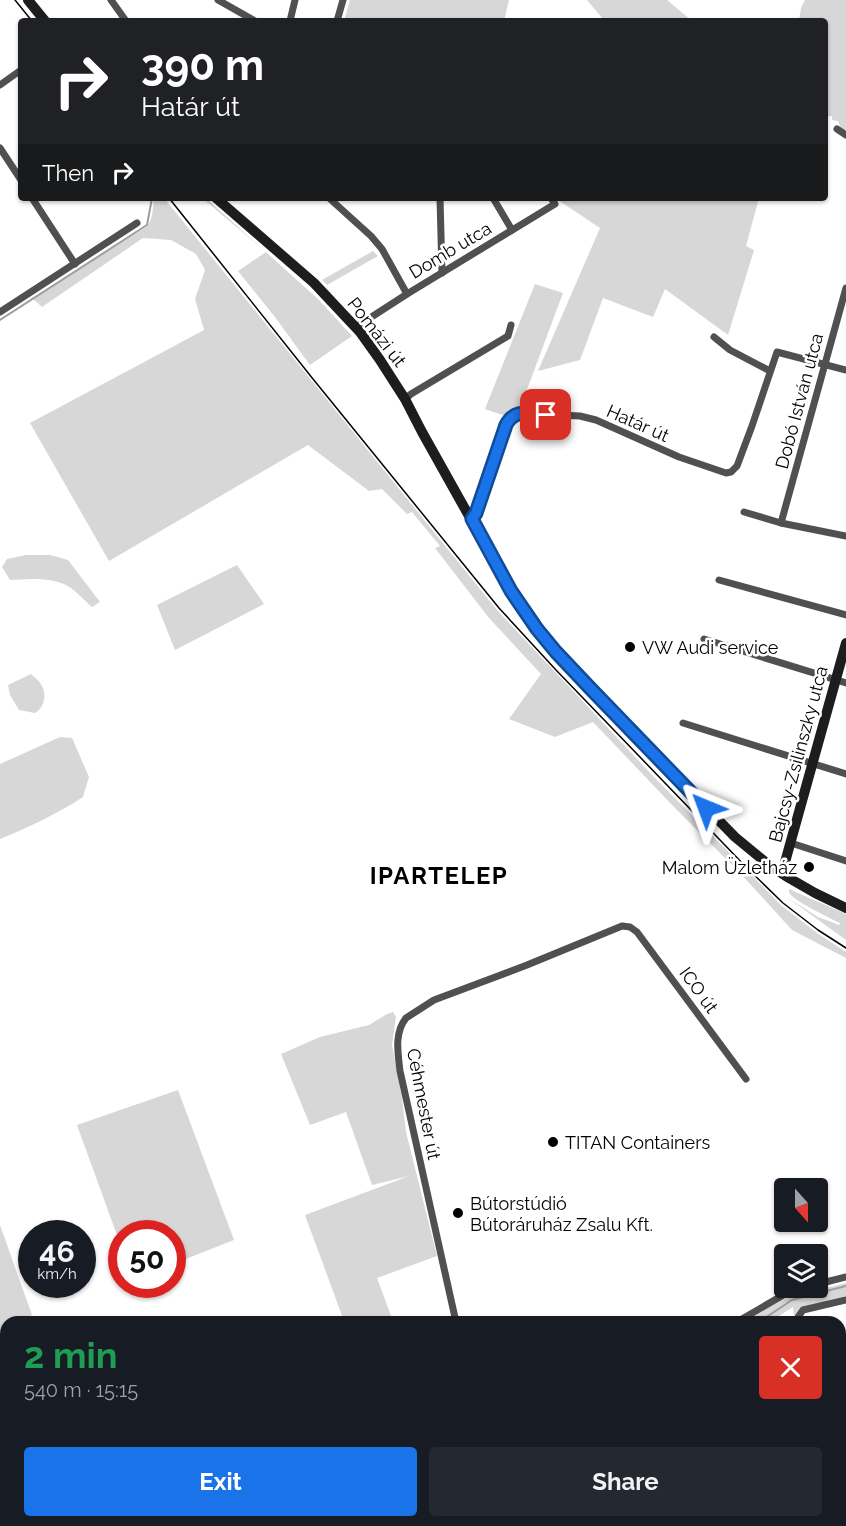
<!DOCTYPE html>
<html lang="en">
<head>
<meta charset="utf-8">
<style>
  body { margin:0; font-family:Raleway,sans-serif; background:#242831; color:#f1f3f6; height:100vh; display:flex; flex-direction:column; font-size:22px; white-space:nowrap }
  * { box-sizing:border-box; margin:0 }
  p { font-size:20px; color:#9ea1a6 }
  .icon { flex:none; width:33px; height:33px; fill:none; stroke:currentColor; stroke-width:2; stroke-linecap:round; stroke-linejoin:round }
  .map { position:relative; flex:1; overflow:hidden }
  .details { position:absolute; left:0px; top:1316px; width:846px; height:212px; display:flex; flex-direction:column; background:#171b24; border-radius:18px 18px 0 0; box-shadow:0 2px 4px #0004 }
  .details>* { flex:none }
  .guide { position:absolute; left:18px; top:18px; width:810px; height:183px; border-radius:6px; box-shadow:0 2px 4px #0004; background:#202124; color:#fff; overflow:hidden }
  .needle { width:39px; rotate:159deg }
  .fabs { position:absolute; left:774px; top:1178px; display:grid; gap:12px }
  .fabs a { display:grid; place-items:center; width:54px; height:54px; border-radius:6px; background:#171b24; box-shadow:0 2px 4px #0004; font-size:30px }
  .speed { position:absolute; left:18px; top:1220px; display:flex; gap:12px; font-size:30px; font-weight:700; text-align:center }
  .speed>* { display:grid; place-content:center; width:78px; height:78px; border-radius:50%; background:#171b24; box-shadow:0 2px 4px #0004; line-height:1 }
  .speed small { font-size:15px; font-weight:400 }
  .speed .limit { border:9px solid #d22; background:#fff; color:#111 }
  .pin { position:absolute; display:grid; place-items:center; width:51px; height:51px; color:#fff; margin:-26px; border-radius:12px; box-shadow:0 3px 9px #0006 }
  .me { position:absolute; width:66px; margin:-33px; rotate:316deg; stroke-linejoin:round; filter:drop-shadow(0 0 4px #0008) }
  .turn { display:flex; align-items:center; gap:21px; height:126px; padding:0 24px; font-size:27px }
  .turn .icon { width:78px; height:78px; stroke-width:2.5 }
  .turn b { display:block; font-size:42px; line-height:51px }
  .then { display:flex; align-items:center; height:57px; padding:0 24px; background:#0003; gap:12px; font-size:22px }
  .round { display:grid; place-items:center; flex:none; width:63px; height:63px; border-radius:6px; background:#242831 }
  .headline { display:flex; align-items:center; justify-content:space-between; height:102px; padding:0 24px }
  h1 { font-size:36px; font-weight:700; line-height:45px; color:#1e9e55 }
  .primary-button { display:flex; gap:12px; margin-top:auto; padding:12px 24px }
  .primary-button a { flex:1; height:69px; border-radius:6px; background:#1a73e8; color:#fff; font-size:24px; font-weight:700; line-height:69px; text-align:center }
  .primary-button a+a { background:#242831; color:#f1f3f6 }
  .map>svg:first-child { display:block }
</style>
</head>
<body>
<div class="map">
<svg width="846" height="1526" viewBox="0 0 846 1526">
  <rect width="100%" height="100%" fill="#fff"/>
  <g fill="#d7d7d7">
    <path d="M350,0h159l-5,21h-160z"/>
    <path d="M587,0h80l25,21h-89v-2z"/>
    <path d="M805,0h41v129l-3,4 -5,-12 -6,-1v-4l-7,1v-96h-26l2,-13z"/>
    <path d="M154,198h10l333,412 158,168 126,127 36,28 29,19v6l-54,-28 -52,-57 -67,-67 -80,-84 -38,15 -46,-18 32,-45 -52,-56 -54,-70 5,-2 -28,-34 -5,2 -25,-25 -13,2 -61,-46 -199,116 -79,-138 174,-93 -9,-31 10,-29 -9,-16 -25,-14 -28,-2 -101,69 -10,-9 116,-72 4,-10z"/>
    <path d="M202,198h4l113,102 33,36 -42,29 -35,-48 -37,-46 28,-19z"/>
    <path d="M555,198h204l-13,48 8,4 -26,85 -63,-46 -12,28 -50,-19 -23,62 -42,11 62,-143z"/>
    <path d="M373,251l5,5 -51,29 -5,-5z"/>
    <path d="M535,284l28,9 -44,118 -11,-1 -3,6 -20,-7z"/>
    <path d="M26,555h24l18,5 32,42 -8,5c-7,-6 -14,-14 -21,-19 -18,-12 -40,-9 -61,-8l-8,-13 5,-8z"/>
    <path d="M237,565l27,39 -89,46 -18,-45z"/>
    <path d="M31,674c3,3 9,7 11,12 5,9 2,22 -7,27l-16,-3 -9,-15 -2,-10z"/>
    <path d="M60,737l12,1 17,39 -6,20c-26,17 -54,30 -83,42v-75z"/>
    <path d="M789,889l57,25v26l-58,-42 30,19 21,8 1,-2c-10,-5 -44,-21 -50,-29 -1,-1 -1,-3 -1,-5z"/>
    <path d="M393,1012l3,5 -4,28 10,53 4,34 31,124 -60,22 16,43h-49l-39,-106 104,-39 -37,9 -26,-73 -36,13 -29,-71 39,-17 49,-12 18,-11z"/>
    <path d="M178,1090l56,150 -61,24 -1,-31h-50l-1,13 -44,-121z"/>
    <path d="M0,1225l32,90 -17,6 -9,1v42l-6,-16z"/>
    <path d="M846,1283v13l-46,12 -6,8 -1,-9 -22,14 -26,1 30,-18 16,-7z"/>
    <path d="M349,1521h153l1,5h-152z"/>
  </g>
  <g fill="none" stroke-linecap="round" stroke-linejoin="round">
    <g stroke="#9e9e9e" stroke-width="2">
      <path d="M0,320l147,-95 5,-27"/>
      <path d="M759,1322l33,-22 54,-14"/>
      <path d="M737,1526l1,-5"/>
    </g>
    <g stroke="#505050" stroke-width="7">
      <path d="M111,0l15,21"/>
      <path d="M218,0l37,21"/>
      <path d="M290,21l5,-21"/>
      <path d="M337,21l6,-21"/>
      <path d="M0,85l21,-15"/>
      <path d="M837,129l9,6"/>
      <path d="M0,148l21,32"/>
      <path d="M32,198l43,66"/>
      <path d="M329,198l42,38 11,13 25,45"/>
      <path d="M440,198l2,75"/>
      <path d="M493,198l19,32"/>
      <path d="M0,312l137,-89"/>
      <path d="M356,327l51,-33 148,-90 -4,-6"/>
      <path d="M714,337l16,13 40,21"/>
      <path d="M405,399l6,-5 97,-58 3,-11"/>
      <path d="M744,512l37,11 65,13"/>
      <path d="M472,519l3,-6 31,-88 3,-7 7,-5 64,3 16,4 83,37 47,16 5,-1 6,-6 15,-40 25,-74 69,18"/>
      <path d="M781,523l65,-235"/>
      <path d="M719,580l127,35"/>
      <path d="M704,639l142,44"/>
      <path d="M683,723l163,51"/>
      <path d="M791,843l55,18"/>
      <path d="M818,1284l28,-7"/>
      <path d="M742,1319l50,-29 11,-3"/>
      <path d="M456,1322l-56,-251c-2,-18 -6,-38 6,-53l28,-18 93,-35 95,-39 8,1 7,5 109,147"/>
      <path d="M798,1322v-5l5,-7 43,-10"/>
      <path d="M840,1447l6,-1"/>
      <path d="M507,1521l1,5"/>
      <path d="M809,1521v5"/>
    </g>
    <g stroke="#1d1d1d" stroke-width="10">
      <path d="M28,0l17,21"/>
      <path d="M216,198l98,85 46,49 20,28 25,39 17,33 89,159 18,26 27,35 81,85 98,100 34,28 20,13 26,15 31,15"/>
      <path d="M782,873l64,-230"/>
    </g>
    <g stroke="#000" stroke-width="1.5">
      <path d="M15,0l17,21"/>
      <path d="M169,198l144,181 186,229 57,62 191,198 36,35 35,27 28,18"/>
    </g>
  </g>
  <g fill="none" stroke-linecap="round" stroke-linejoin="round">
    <g stroke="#114b97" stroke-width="15">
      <path id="route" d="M546,415c-18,-1 -31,-7 -40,10l-30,88 -4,6 39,72 26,38 19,23 34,36 116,120"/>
    </g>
    <use href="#route" stroke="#1a73e8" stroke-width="10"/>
  </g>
  <g fill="#000" stroke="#fff" stroke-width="2">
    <circle cx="630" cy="647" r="6"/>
    <circle cx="809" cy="867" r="6"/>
    <circle cx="553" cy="1142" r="6"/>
    <circle cx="458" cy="1213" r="6"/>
  </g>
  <g text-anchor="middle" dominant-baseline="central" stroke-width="5" stroke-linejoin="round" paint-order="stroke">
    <g font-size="18" fill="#000" stroke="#fff">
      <text transform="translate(450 250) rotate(-31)">Domb utca</text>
      <text transform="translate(377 332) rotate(52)">Pomázi út</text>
      <text transform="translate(799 401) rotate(-75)">Dobó István utca</text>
      <text transform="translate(638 423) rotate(24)">Határ út</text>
      <text transform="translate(798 754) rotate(-75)">Bajcsy-Zsilinszky utca</text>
      <text transform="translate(699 990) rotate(54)">ICO út</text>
      <text transform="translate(424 1104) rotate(79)">Céhmester út</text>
    </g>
    <g font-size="18" fill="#000" stroke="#fff" text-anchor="start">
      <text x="642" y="647">VW Audi service</text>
      <text x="797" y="867" text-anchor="end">Malom Üzletház</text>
      <text x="565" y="1142">TITAN Containers</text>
      <text x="470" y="1203">Bútorstúdió<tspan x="470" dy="21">Bútoráruház Zsalu Kft.</tspan></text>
    </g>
    <g font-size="24" font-weight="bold" letter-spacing="1.5" fill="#000" stroke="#fff">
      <text x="439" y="875">IPARTELEP</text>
    </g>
  </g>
</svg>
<div class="fabs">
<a><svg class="needle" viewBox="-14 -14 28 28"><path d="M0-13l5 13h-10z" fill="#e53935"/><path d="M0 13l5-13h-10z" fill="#9ea1a6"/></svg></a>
<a><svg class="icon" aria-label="layers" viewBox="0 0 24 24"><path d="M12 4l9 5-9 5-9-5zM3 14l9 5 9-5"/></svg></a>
</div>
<div class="speed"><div>46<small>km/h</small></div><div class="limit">50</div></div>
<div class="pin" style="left:546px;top:415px;background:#d93025"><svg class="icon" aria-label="arrive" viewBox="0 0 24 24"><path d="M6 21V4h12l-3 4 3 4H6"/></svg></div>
<svg class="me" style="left:706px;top:808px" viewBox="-20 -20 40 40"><path d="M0-17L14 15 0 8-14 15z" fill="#1a73e8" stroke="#fff" stroke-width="4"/></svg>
<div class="guide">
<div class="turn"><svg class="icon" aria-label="right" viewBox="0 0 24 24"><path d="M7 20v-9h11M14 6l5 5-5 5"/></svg><div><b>390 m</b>Határ út</div></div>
<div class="then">Then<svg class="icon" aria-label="right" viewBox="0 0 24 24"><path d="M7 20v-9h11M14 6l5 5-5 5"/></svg></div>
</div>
<section class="details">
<div class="headline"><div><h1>2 min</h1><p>540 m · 15:15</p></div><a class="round" style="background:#d93025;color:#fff"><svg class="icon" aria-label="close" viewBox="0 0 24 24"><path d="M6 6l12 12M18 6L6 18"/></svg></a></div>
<div class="primary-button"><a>Exit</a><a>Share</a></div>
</section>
</div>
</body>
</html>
